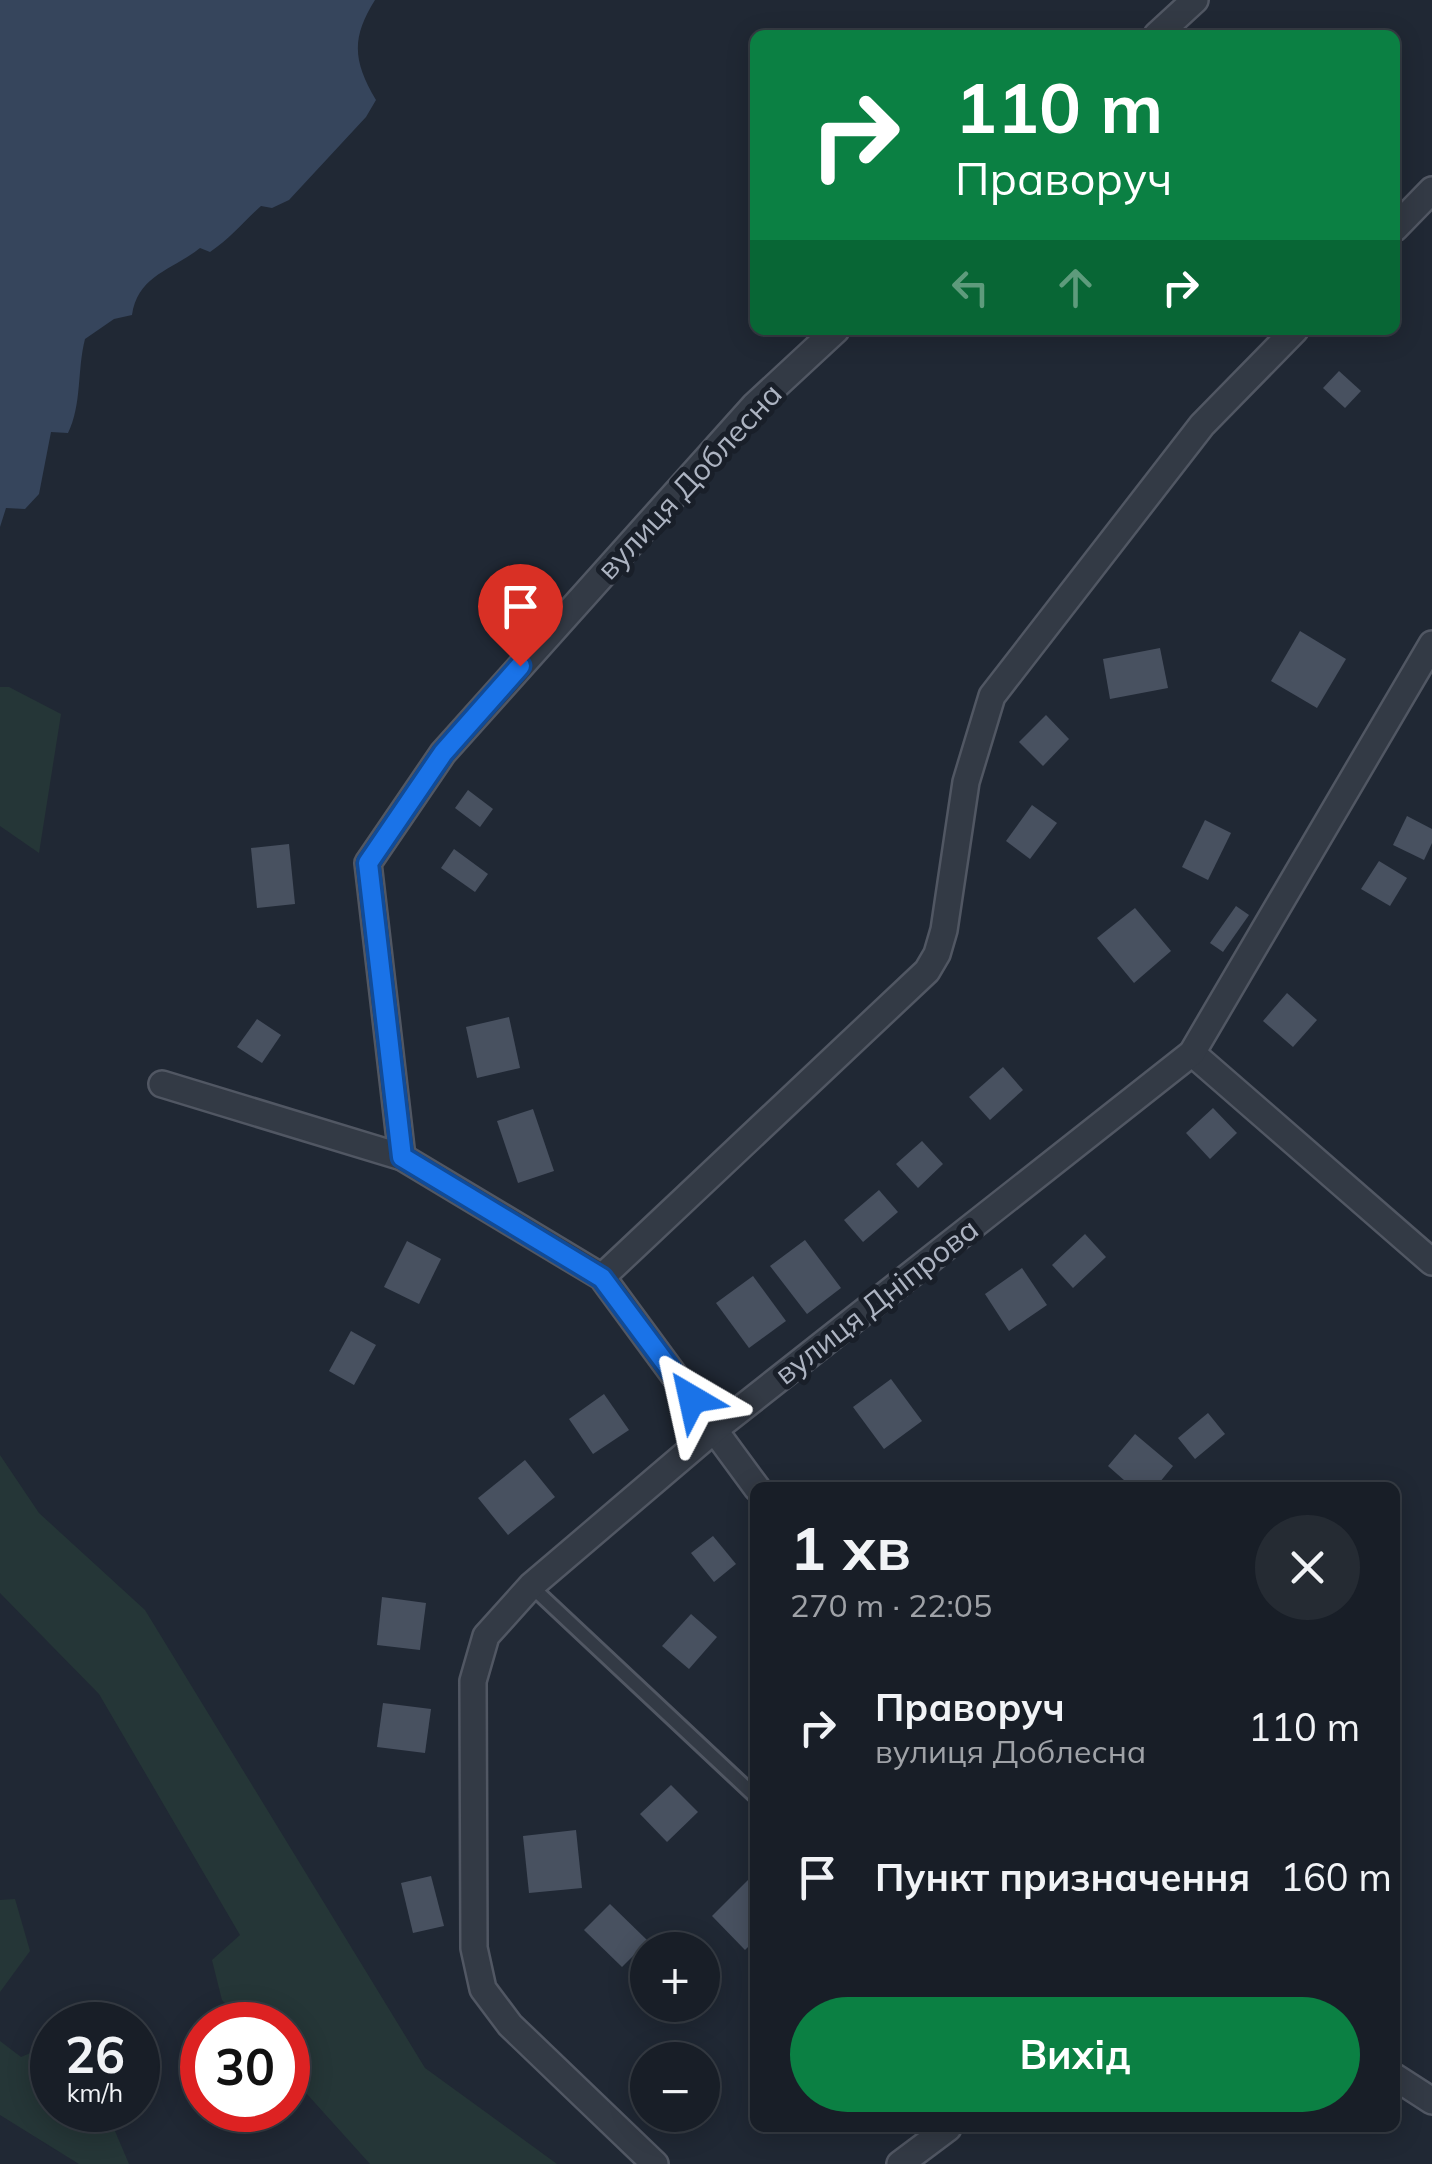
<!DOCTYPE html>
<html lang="uk">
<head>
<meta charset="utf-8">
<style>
  body { margin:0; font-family:Mulish,sans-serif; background:#252b33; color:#f1f3f6; height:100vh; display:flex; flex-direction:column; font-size:38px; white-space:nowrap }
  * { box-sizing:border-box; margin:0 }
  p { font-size:32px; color:#9fa2a7 }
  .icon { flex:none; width:55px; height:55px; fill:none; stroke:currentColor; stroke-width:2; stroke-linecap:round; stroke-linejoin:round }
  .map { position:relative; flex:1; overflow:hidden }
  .drawer { position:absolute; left:750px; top:1482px; width:650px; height:650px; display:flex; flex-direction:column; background:#181e27; border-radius:15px; box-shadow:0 5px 25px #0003,0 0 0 2px #363c44 }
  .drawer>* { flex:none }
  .banner { position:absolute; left:750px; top:30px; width:650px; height:305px; border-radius:15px; box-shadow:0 5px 25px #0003,0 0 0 2px #363c44; background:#0b8043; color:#fff; overflow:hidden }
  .tools { position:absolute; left:630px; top:1932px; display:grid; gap:20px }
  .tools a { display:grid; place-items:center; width:90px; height:90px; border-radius:50%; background:#181e27; box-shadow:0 5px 25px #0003,0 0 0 2px #363c44; font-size:50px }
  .speed { position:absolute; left:30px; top:2002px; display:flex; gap:20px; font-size:50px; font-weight:700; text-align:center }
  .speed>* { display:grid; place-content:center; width:130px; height:130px; border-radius:50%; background:#181e27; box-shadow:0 5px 25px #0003,0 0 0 2px #363c44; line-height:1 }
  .speed small { font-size:25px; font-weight:400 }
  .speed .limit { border:15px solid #d22; background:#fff; color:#111 }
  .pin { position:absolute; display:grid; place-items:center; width:85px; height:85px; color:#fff; margin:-102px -42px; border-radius:50% 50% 50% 0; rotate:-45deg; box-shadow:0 0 10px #0007 }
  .pin .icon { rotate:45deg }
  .me { position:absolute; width:110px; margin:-55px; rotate:324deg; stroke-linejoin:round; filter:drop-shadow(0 0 8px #0008) }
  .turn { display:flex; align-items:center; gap:35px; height:210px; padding:0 40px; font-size:45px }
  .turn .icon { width:130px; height:130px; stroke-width:2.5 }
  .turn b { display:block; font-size:70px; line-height:85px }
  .lanes { display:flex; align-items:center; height:95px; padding:0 40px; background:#0003; justify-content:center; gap:50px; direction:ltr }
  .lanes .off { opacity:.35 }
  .round { display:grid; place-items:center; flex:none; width:105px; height:105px; border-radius:52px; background:#252b33 }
  .head { display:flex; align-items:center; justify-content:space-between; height:170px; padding:0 40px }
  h1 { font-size:60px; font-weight:700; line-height:75px }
  .primary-button { display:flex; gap:20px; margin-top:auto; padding:20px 40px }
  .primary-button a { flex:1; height:115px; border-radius:60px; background:#0b8043; color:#fff; font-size:40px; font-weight:700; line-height:115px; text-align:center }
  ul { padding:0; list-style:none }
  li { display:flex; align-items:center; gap:30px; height:150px; padding:0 40px }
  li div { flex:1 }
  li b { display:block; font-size:38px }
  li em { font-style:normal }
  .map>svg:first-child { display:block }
</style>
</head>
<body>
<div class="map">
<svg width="1432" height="2164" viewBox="0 0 1432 2164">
  <rect width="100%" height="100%" fill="#202834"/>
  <g fill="#253637">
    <path d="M0,687h9l52,27 -22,139 -39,-27z"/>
    <path d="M0,1455l39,58 106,97 280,458 132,96h-187l-82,-91v-48h-43l-23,-25 -10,-40 28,-25 -141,-241 -99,-101z"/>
    <path d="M15,1899l15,52 -30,41v-92z"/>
    <path d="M0,2041l21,16 31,-13v66h54l23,54h-50l-79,-49z"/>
  </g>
  <path fill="#36455c" d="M0,0h375c-24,38 -22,61 1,100l-10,17 -77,83 -17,8 -11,-2c-18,16 -31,33 -51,46l-10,-4c-29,23 -62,27 -68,67l-18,4 -29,20c-8,31 -3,66 -17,94l-17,-1 -12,62 -14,15 -19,-1 -6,19z"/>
  <g fill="#485160">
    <path d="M1339,371l22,20 -16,17 -22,-20z"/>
    <path d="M1300,631l46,28 -29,49 -46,-27z"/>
    <path d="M1160,648l8,40 -58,11 -7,-40z"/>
    <path d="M1046,715l23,24 -26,27 -24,-24z"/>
    <path d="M468,790l25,19 -13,18 -25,-19z"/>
    <path d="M1032,805l25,18 -27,36 -24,-18z"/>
    <path d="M1407,816l25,13v14l-8,17 -31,-15z"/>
    <path d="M1205,820l26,13 -23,47 -26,-13z"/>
    <path d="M289,844l6,60 -38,4 -6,-60z"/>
    <path d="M454,849l34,25 -13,18 -34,-24z"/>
    <path d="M1379,861l28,17 -17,28 -29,-17z"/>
    <path d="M1236,906l13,9 -26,37 -13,-9z"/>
    <path d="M1135,908l36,43 -37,32 -37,-45z"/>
    <path d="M1287,993l30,27 -24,27 -30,-26z"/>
    <path d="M509,1017l11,51 -43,10 -11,-51z"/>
    <path d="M257,1019l24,16 -19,28 -25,-16z"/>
    <path d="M1003,1067l20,23 -33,30 -21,-23z"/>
    <path d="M1213,1108l24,25 -27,26 -24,-26z"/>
    <path d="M533,1109l21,62 -36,12 -21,-62z"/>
    <path d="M922,1141l21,23 -25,24 -22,-24z"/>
    <path d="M879,1190l19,22 -35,30 -19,-22z"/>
    <path d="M1085,1234l21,23 -33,31 -21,-23z"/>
    <path d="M805,1240l36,48 -34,26 -37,-48z"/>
    <path d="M407,1241l34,18 -22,45 -35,-17z"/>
    <path d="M1022,1268l25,37 -38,26 -24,-37z"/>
    <path d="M753,1276l33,45 -37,27 -33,-45z"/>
    <path d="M351,1331l25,14 -22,40 -25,-14z"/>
    <path d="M891,1379l31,42 -38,28 -31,-42z"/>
    <path d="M604,1394l25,36 -36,24 -24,-35z"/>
    <path d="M1208,1413l17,21 -30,25 -17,-21z"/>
    <path d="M1135,1434l38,32 -18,22h-22l-25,-22z"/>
    <path d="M525,1460l30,37 -47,38 -30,-37z"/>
    <path d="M713,1536l23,28 -22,18 -23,-29z"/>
    <path d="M382,1597l44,6 -6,47 -43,-5z"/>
    <path d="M691,1614l26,23 -28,32 -27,-23z"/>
    <path d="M383,1703l48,6 -6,44 -48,-6z"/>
    <path d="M671,1785l27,27 -31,30 -27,-28z"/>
    <path d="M576,1830l6,58 -53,5 -6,-57z"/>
    <path d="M755,1873v67l-10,10 -33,-34z"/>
    <path d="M431,1876l13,50 -31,7 -12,-50z"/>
    <path d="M610,1904l38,37 -26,26 -38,-37z"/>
  </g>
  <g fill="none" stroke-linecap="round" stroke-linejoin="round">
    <g stroke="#515763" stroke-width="18">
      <path id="service" d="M531,1586l224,210"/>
    </g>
    <g stroke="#515763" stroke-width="30">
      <g id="minor">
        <path d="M1157,35l38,-35"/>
        <path d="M1395,228l37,-38"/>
        <path d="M1192,1053l240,209"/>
        <path d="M162,1084l240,73 200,120 155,211"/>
        <path d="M402,1157l-34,-294 75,-110 311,-347 82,-76"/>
        <path d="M602,1277l325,-306 10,-17 7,-24 22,-148 26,-86 210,-271 93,-95"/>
        <path d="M1395,2077l37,24"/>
        <path d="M655,2164l-145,-139 -27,-36 -9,-41 -1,-267 13,-45 45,-50 183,-156 478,-377 240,-409"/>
        <path d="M900,2164l48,-36"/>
      </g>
    </g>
    <use href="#service" stroke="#333a45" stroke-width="12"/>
    <use href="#minor" stroke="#333a45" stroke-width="25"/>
  </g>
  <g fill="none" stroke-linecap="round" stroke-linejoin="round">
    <g stroke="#114b97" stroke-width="25">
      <path id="route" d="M520,666l-77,87 -75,110 34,294 200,121 90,121"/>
    </g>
    <use href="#route" stroke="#1a73e8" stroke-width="18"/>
  </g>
  <g text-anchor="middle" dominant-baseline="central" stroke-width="10" stroke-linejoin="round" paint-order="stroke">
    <g font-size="30" fill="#adb4c2" stroke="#191f29">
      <text transform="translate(689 481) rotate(-47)">вулиця Доблесна</text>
      <text transform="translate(876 1301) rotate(-38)">вулиця Дніпрова</text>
    </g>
  </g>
</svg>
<div class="tools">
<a>+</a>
<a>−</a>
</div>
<div class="speed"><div>26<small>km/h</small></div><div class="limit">30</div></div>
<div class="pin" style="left:520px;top:666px;background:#d93025"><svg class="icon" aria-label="arrive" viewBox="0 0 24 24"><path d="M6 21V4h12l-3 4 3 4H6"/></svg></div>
<svg class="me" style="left:692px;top:1399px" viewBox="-20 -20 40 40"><path d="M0-17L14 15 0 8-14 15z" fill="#1a73e8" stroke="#fff" stroke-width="4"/></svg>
<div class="banner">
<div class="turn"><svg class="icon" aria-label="right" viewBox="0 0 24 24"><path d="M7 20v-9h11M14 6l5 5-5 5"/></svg><div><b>110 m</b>Праворуч</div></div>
<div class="lanes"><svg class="icon off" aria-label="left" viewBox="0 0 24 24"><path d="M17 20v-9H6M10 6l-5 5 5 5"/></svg><svg class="icon off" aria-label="ahead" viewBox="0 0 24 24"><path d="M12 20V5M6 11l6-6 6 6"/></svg><svg class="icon" aria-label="right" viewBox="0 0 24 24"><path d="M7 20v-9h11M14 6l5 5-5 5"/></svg></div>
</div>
<section class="drawer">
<div class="head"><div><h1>1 хв</h1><p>270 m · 22:05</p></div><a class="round"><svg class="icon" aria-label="close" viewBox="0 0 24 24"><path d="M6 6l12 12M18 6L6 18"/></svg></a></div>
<ul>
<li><svg class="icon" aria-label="right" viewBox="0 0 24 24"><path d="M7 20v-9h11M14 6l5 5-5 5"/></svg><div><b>Праворуч</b><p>вулиця Доблесна</p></div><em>110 m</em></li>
<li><svg class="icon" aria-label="arrive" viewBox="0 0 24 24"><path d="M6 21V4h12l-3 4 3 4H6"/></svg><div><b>Пункт призначення</b></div><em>160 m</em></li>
</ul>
<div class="primary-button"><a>Вихід</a></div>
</section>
</div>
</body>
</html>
